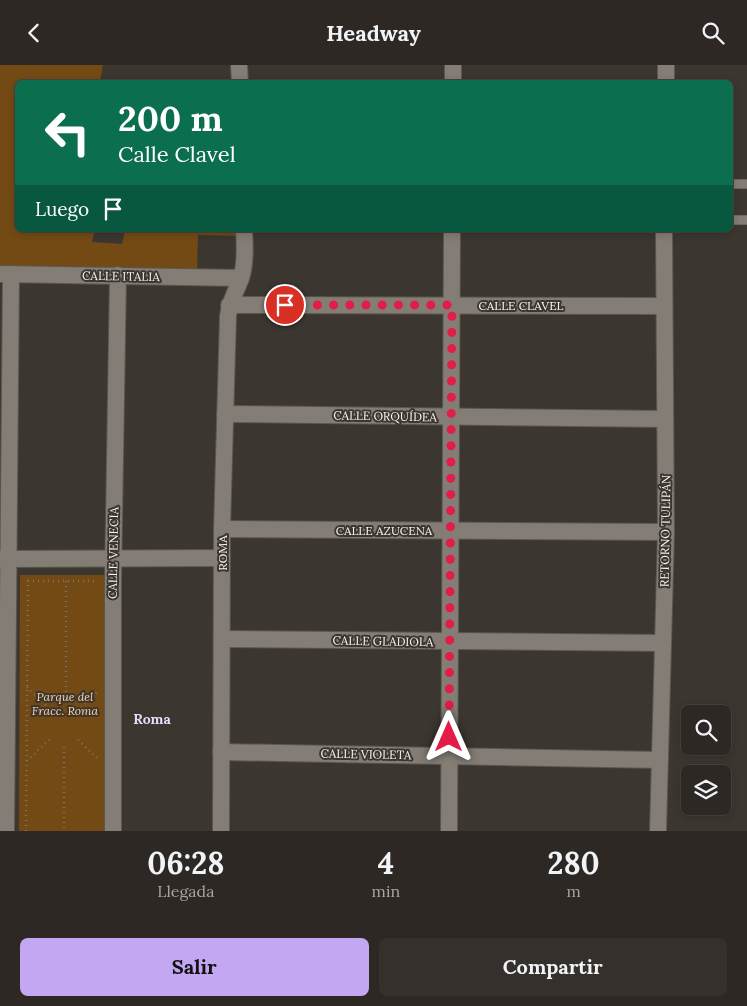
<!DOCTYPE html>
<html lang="es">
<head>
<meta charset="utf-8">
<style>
  body { margin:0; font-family:Lora,serif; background:#35302c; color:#f1f3f6; height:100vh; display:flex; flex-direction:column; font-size:19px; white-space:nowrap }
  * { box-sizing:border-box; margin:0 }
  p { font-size:16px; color:#a7a6a6 }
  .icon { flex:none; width:28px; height:28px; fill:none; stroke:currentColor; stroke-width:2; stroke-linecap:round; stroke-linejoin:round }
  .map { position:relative; height:766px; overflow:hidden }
  .side { display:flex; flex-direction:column; background:#2d2824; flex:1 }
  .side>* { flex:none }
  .guide { position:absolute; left:15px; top:15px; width:718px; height:152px; border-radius:8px; box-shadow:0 2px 8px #0003,0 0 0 1px #484441; background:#0b6e4f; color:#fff; overflow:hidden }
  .fabs { position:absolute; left:681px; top:640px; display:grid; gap:10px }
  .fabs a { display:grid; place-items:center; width:50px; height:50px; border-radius:8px; background:#2d2824; box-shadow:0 2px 8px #0003,0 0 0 1px #484441; font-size:25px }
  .pin { position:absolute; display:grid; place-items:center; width:42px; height:42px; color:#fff; margin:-21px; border:2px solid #fff; border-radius:50%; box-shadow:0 1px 5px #0007 }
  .me { position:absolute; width:55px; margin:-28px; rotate:0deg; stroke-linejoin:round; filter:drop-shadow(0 0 4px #0008) }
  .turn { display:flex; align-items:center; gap:18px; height:105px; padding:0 20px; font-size:22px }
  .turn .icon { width:65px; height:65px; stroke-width:2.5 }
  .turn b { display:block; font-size:35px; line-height:42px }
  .then { display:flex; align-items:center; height:48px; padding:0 20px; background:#0003; gap:10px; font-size:19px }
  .eta { display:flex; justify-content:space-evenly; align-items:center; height:85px; text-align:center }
  .eta b { font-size:30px; font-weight:700; line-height:35px }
  .cta { display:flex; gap:10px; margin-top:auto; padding:10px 20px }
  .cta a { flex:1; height:58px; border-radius:8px; background:#c3a7f2; color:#111; font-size:20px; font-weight:700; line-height:58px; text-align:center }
  .cta a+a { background:#35302c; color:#f1f3f6 }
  header { display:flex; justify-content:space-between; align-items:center; height:65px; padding:0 20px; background:#2d2824; font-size:22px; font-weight:700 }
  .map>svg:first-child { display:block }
</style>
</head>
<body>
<header><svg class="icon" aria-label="back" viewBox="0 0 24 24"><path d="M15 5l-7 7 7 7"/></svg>Headway<svg class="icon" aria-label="search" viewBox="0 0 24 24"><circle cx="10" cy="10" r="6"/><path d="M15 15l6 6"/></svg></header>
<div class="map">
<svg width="747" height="766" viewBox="0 0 747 766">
  <rect width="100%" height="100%" fill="#3c3630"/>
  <g fill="#734a14">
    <path d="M0,0h103l-3,17 -82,1v147h77l-3,12 30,2 3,-14h118v6l-45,-1 -1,37 -197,-2z"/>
    <path d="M20,510h91l-3,256h-89z"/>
  </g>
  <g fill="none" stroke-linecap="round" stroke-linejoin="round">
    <g stroke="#5a5650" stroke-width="10">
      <g id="service">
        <path d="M730,119h17"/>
        <path d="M730,155h17"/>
      </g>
    </g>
    <g stroke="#5a5650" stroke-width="18">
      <g id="minor">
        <path d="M239,0l1,18"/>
        <path d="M666,0v18"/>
        <path d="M453,18v-18"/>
        <path d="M1,209l240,4"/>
        <path d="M229,240l434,1"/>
        <path d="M225,349l440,5"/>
        <path d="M222,464l444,3"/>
        <path d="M0,494l222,-1"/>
        <path d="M222,574l441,4"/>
        <path d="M221,687l439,8"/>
        <path d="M6,766l5,-557"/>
        <path d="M113,766v-250l5,-306"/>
        <path d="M221,766l1,-302 6,-213c2,-16 8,-24 13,-38 5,-14 4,-33 3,-48"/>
        <path d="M449,766l3,-601"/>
        <path d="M658,766l8,-299 -2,-302"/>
      </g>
    </g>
    <g stroke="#78726d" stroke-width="2.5" stroke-dasharray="1 4" stroke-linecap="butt">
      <path d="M27,622l27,26"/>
      <path d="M66,637v-121"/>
      <path d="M78,646l20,-20"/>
      <path d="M78,675l19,18"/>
      <path d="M64,682v84"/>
      <path d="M27,696l24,-23"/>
      <path d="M26,766l2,-250h70"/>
    </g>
    <use href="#service" stroke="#847d76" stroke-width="9"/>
    <use href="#minor" stroke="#847d76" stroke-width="16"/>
  </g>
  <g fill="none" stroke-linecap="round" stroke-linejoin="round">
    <path stroke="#e11d48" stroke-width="9" stroke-dasharray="0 16.2" d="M285,240h167l-3,432"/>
  </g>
  <g text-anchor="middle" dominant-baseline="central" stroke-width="4" stroke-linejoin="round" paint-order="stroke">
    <g font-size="12" fill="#f8f4f0" stroke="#3c3630">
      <text transform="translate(121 211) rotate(1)">CALLE ITALIA</text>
      <text x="521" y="240">CALLE CLAVEL</text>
      <text transform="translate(385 351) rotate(1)">CALLE ORQUÍDEA</text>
      <text x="384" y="465">CALLE AZUCENA</text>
      <text transform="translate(665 466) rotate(-89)">RETORNO TULIPÁN</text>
      <text transform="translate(113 488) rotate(-89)">CALLE VENECIA</text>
      <text transform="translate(222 488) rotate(-90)">ROMA</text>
      <text transform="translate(383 576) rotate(1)">CALLE GLADIOLA</text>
      <text transform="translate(366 689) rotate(1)">CALLE VIOLETA</text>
    </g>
    <g font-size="12" font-style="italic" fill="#fed2a4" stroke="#3c3630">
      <text x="65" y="631">Parque del<tspan x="65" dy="14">Fracc. Roma</tspan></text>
    </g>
    <g font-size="14" font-weight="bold" fill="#e5dcf8" stroke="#3c3630">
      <text x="152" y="654">Roma</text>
    </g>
  </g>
</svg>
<div class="fabs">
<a><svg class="icon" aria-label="search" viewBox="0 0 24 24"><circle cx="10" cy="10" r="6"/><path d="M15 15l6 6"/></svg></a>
<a><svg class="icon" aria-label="layers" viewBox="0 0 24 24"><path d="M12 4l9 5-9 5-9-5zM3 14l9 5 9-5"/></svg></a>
</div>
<div class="pin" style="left:285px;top:240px;background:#d93025"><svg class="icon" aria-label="arrive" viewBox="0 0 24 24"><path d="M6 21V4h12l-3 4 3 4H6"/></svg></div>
<svg class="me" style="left:449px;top:672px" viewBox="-20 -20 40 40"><path d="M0-17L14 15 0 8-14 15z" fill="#e11d48" stroke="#fff" stroke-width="4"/></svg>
<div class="guide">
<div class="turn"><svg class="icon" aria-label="left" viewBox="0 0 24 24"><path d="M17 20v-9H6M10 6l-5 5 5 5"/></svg><div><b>200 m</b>Calle Clavel</div></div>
<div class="then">Luego<svg class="icon" aria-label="arrive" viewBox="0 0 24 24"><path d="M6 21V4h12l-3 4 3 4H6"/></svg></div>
</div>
</div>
<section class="side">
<div class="eta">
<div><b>06:28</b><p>Llegada</p></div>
<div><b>4</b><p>min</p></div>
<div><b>280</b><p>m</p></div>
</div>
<div class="cta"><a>Salir</a><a>Compartir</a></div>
</section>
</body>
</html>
